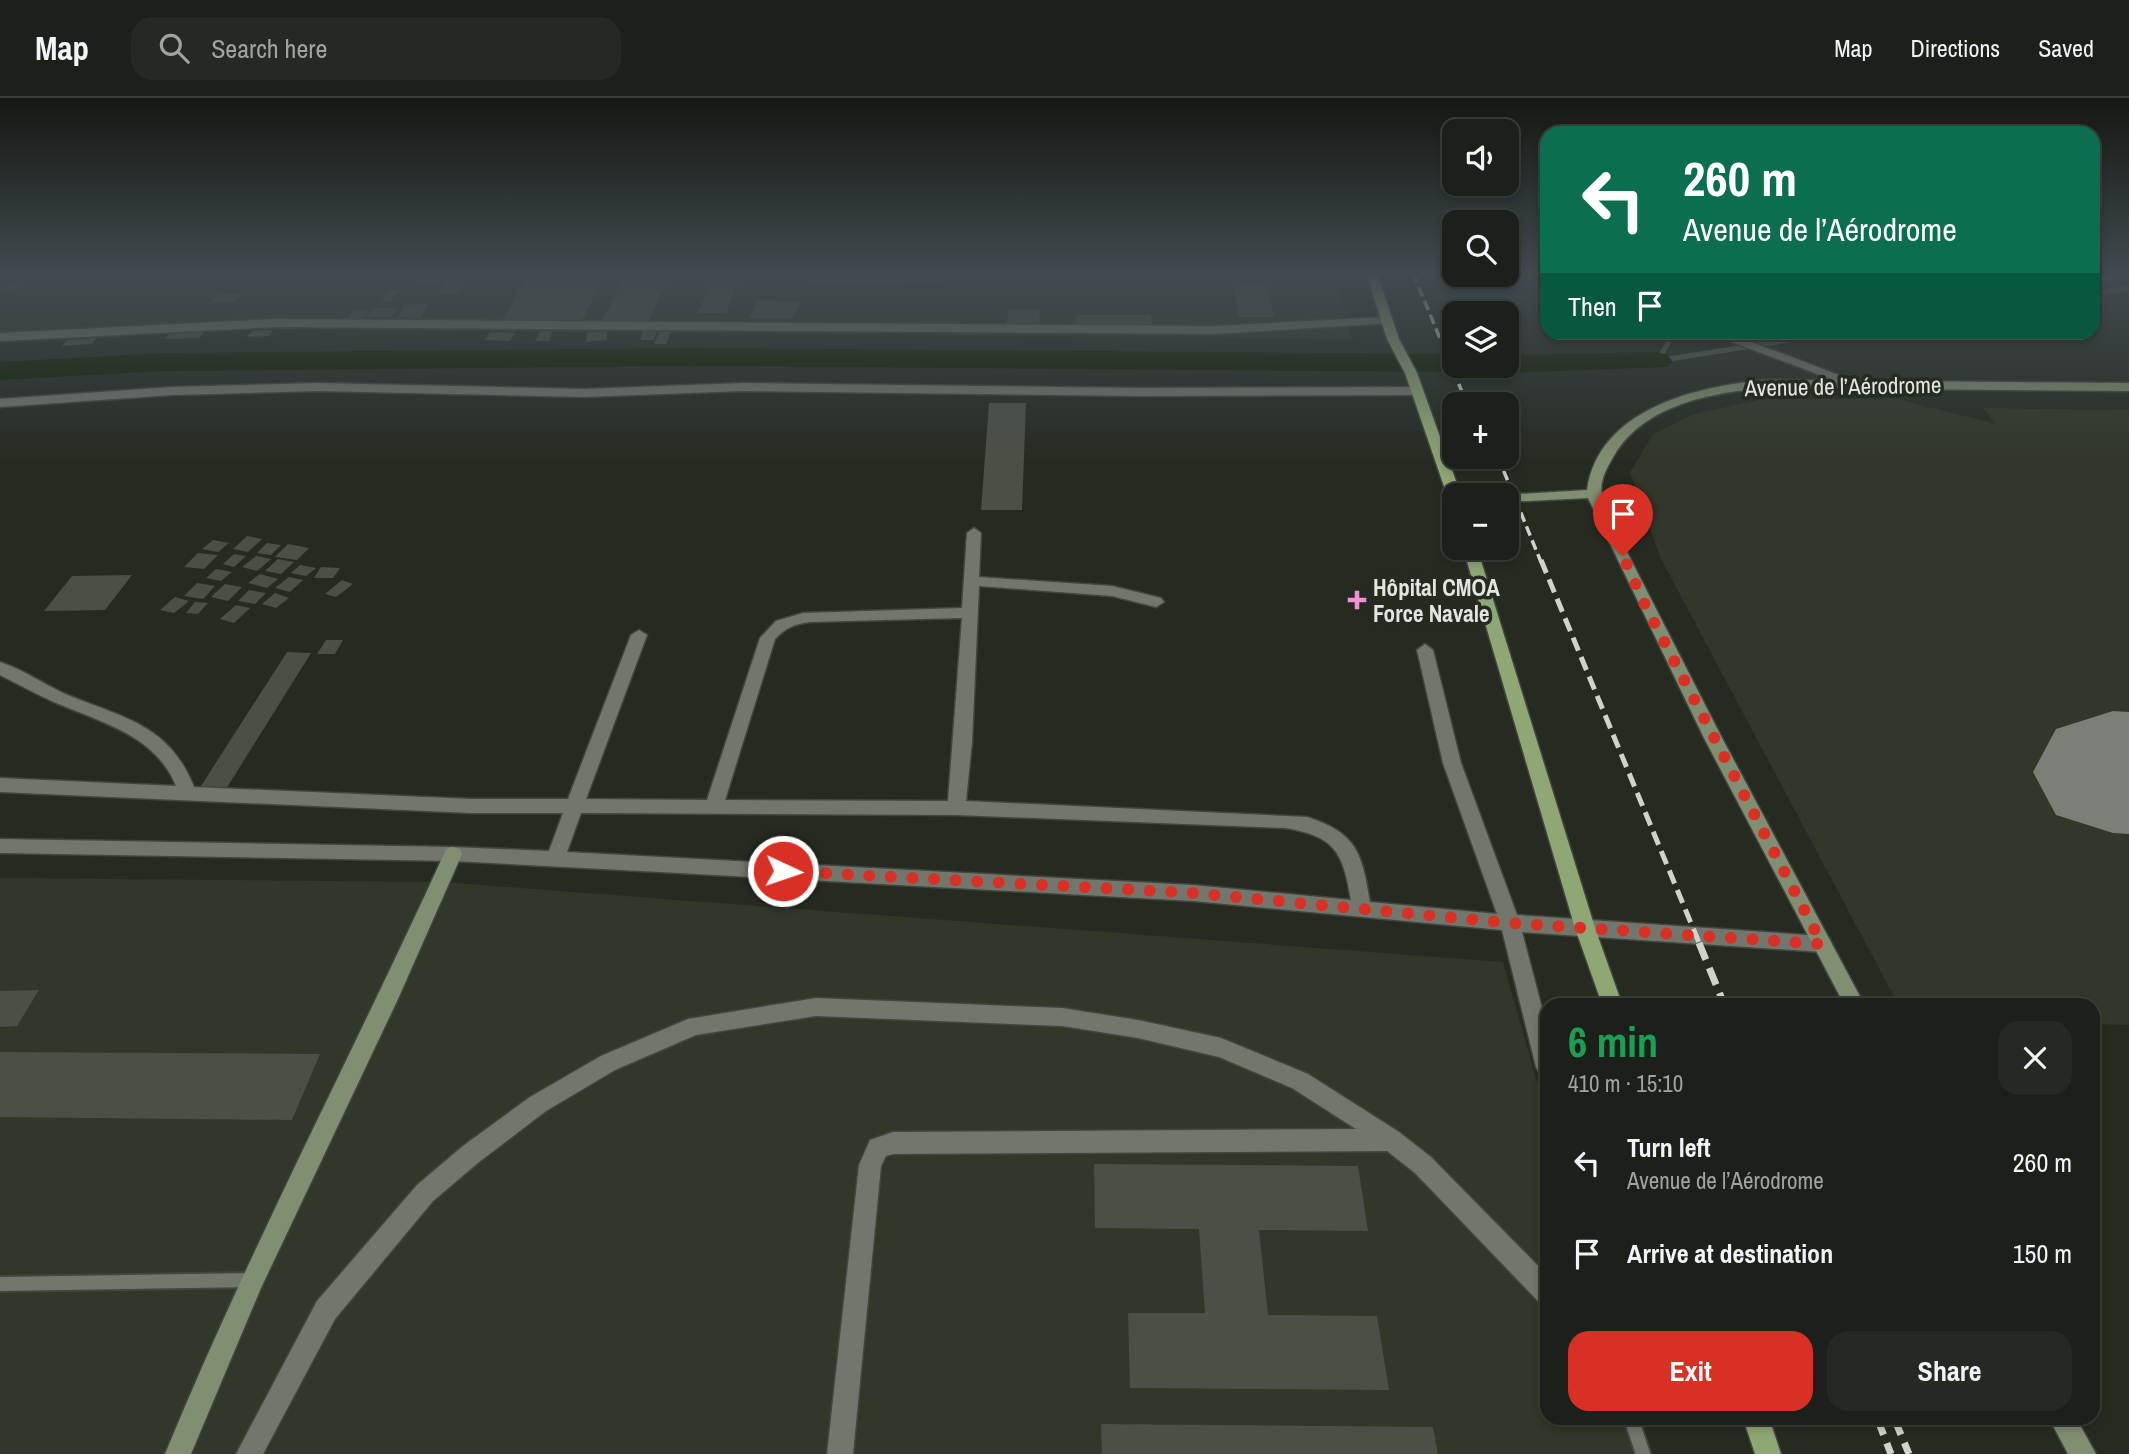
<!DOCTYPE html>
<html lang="en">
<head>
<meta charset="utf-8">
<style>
  body { margin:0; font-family:"Archivo Narrow",sans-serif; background:#252823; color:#f1f3f6; height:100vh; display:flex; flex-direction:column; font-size:26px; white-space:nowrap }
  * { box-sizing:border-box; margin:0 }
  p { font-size:23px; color:#a0a3a2 }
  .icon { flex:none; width:38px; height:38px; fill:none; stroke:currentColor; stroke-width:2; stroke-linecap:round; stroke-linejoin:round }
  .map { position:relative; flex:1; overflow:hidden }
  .panel { position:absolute; left:1540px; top:900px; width:560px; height:427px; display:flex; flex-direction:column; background:#1c201a; border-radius:21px; box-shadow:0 4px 10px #0003,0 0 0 2px #3a3e39 }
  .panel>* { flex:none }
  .banner { position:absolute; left:1540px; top:28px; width:560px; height:214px; border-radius:21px; box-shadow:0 4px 10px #0003,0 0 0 2px #3a3e39; background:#0b6e4f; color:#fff; overflow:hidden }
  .tools { position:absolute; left:1442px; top:21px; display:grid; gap:14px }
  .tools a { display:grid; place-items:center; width:77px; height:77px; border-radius:14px; background:#1c201a; box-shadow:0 4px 10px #0003,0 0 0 2px #3a3e39; font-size:35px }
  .pin { position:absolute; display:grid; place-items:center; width:60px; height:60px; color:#fff; margin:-72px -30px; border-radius:50% 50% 50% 0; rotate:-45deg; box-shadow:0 0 7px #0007 }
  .pin .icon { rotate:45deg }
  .me { position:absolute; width:77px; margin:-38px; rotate:93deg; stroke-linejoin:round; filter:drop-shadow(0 0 5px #0008) }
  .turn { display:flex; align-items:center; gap:24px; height:147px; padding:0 28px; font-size:32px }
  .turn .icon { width:91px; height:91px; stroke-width:2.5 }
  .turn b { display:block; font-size:49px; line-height:60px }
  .then { display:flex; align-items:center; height:66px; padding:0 28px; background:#0003; gap:14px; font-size:26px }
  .round { display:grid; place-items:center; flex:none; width:74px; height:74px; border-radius:21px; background:#252823 }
  .headline { display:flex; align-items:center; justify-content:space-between; height:119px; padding:0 28px }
  h1 { font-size:42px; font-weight:700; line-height:52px; color:#1e9e55 }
  .cta { display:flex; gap:14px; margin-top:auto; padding:14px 28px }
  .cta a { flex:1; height:80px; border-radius:21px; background:#d93025; color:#fff; font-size:28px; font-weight:700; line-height:80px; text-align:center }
  .cta a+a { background:#252823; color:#f1f3f6 }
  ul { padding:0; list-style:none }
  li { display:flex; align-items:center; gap:21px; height:91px; padding:0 28px }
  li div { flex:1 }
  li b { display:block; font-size:26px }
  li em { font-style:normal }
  header { display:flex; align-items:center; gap:42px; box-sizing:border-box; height:98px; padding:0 35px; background:#1c201a; border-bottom:2px solid #3a3e39 }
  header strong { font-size:33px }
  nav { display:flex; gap:38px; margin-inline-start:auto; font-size:24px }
  .search { width:490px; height:63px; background:#252823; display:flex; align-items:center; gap:18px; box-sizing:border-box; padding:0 24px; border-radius:21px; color:#a0a3a2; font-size:26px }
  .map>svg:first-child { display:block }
</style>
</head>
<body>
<header>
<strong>Map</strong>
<div class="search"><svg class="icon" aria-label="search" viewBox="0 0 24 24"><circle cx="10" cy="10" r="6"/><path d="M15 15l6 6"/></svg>Search here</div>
<nav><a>Map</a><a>Directions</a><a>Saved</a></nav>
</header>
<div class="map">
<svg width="2129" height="1356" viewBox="0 0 2129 1356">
  <rect width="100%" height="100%" fill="#262b22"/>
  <g fill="#313729">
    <path d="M0,175h1335l18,66 -1140,-10 -213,12z"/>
    <path d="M1763,301h134l99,25 -13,-16 146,2v615l-36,-1v-20h-195l-238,-447 -30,-85 23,-38 41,-20z"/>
    <path d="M0,780l440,4 1063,80 44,155v301h86l11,36h-1644z"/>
  </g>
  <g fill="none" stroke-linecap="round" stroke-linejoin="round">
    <g stroke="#505b43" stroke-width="5">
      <path d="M2093,196l36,-6"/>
      <path d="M1657,263l182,-29"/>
      <path d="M1657,263l18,-29"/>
    </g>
    <g fill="#111f00" fill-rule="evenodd">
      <path d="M691,250l763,6v12h13l-13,6 -763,-6 -526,5 -165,9v-18l165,-9z"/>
      <path d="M1657,254l11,3 4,6 -4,6 -161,6 -11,-3 -3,-4h14v-11z"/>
    </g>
    <path fill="#7b7f77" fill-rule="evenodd" d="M2113,613l16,1v122l-16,-1 -57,-18 -23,-43 23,-43z"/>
  </g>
  <g fill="#4b5047">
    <path d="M423,175h25l-7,9 -24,2z"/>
    <path d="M531,175h76l-26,49h-80z"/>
    <path d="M627,175h45l-25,51h-47z"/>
    <path d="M715,175h27l-16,40h-28z"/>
    <path d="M807,175h370l1,7 -374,2z"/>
    <path d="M466,181l-9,15h-19l10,-14z"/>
    <path d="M17,183l11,2 -14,8 -12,-2z"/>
    <path d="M1233,185h34l7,34h-35z"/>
    <path d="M389,191l12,1 -11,12 -9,-2z"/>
    <path d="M219,195l23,1 -9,9h-23z"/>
    <path d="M758,202l42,2 -8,17 -42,-1z"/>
    <path d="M429,206l-9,14 -21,-1 6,-12z"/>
    <path d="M373,210h24l-6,9h-25z"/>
    <path d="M1009,211l31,1 -1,15h-33z"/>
    <path d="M354,212l15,1 -7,7 21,1 -3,3 -35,-1z"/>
    <path d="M1076,217h75l1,10h-76z"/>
    <path d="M660,231h12l-6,15h-12z"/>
    <path d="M205,232l-6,8 -34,1 4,-5z"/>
    <path d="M273,232l-5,6 -21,1 5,-6z"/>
    <path d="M644,232h13l-3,10h-14z"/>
    <path d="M540,233h13l-5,10h-13z"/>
    <path d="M607,233v9l-21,2 1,-9z"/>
    <path d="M490,234l25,1 -5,8 -25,-1z"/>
    <path d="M96,240l-4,6 -30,2 5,-6z"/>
    <path d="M989,305h37l-4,107h-41z"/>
    <path d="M247,438l15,3 -14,13 -15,-3z"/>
    <path d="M213,442l16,3 -11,9 -16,-3z"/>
    <path d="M267,445l14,2 -10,10 -14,-2z"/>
    <path d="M288,446l21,4 -12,12 -22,-3z"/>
    <path d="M198,455l20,2 -14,14 -20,-2z"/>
    <path d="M234,456l12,2 -12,11 -11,-3z"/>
    <path d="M256,458l15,3 -14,12 -15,-4z"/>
    <path d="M278,461l16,3 -13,12 -16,-3z"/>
    <path d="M300,467l16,3 -10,8 -15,-3z"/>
    <path d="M321,469l19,1 -7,10h-19z"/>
    <path d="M216,471l16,3 -11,9 -15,-3z"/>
    <path d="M260,476l18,5 -11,9 -19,-5z"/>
    <path d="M132,477l-27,35 -61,1 28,-35z"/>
    <path d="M289,479l14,3 -13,12 -15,-4z"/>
    <path d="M342,482l11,4 -17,13 -11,-3z"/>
    <path d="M197,485l18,3 -12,13 -19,-3z"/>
    <path d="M225,486l17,3 -14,14 -17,-4z"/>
    <path d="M249,492l17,3 -11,11 -17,-3z"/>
    <path d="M275,495l14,5 -13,10 -14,-4z"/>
    <path d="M175,499l14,4 -15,12 -14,-3z"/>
    <path d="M195,504l13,1 -10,11 -12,-1z"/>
    <path d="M236,507l14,3 -16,15 -14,-4z"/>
    <path d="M326,542h17l-8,14h-18z"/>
    <path d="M287,554l24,1 -85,136h-27z"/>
    <path d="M39,892l-22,36 -17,1v-36z"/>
    <path d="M0,954l320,2 -28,66 -292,-3z"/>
    <path d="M1094,1066l264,2 10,65 -109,-1 9,85 109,1 12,74 -259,-2 -2,-75h77l-6,-84 -104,-1z"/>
    <path d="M1101,1326l332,3 5,27h-336z"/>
  </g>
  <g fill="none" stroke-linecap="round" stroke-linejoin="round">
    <g stroke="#42463e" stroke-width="18">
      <g id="lane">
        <path d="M0,1186l253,-4"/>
        <path d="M1631,1320l12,36"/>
      </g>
    </g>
    <g stroke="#42463e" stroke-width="3">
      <g id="street">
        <path d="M2113,175h16v4l-36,5v-6z"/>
        <path d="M1388,219l6,4 -2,2 -178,11 -938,-7 -276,14v-8l276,-14 938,7z"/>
        <path d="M1706,234h19l137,52 -10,3z"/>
        <path d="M318,285l266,6 159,-6 398,5 276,-1 6,4 -6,4 -276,1 -398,-5 -159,6 -266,-6 -146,4 -172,12v-8l172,-12z"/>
        <path d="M974,430l7,5 -2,44 133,9 49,12 3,4 -8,5 -44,-11 -133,-10 -7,156 -6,59 341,16c50,16 55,36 63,85l127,12 -54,-151 -26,-113 8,-6 8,6 28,113 56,152 305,21 7,2 3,6 -3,6 -7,2 -300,-20 25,95v50l-7,-3 -4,-7 -34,-137 -309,-29 -514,-28 -226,-12 -453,-8v-14l453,8 96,4 14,-38h-92l-471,-21v-14l176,8c-20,-51 -76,-64 -122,-84 -18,-8 -36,-18 -54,-27v-13c22,7 42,21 63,31 58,25 105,29 131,94l277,12h97l63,-164 8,-5 8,5 -61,164 121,1 53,-162 16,-17 27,-8 159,-5 5,-75zM962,520l-14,183 -223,-1 50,-161c10,-11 20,-15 35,-17zM581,715l375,2 329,13c50,8 58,24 66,72l-158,-15 -626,-33z"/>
        <path d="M816,900l246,10 76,12 83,18 87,36 91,58 32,25 116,118v29l-9,-3 -123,-128 -28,-22 -494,3 -7,2 -5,10 -28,288h-26l32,-289 11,-25 23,-8 463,-3 -64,-41 -73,-31 -81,-19 -76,-12 -246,-10 -120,19 -81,35 -69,41 -67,51 -46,39 -98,118 -72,135h-27l81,-153 100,-116 46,-39 67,-49 71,-41 87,-37z"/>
      </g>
    </g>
    <g stroke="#42463e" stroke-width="3">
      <g id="secondary">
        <path d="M1764,282l365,3v8l-365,-3c-54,5 -119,17 -149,66 -15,25 -18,34 -7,61l114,223 142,266h-20l-140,-266 -116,-240 -81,4v-7h-5l85,-5c12,-81 108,-103 177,-110z"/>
        <path d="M453,749l7,2 2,5 -64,145 -137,289 -70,166h-26c84,-204 187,-399 279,-600l2,-5z"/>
        <path d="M2049,1320h27l20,36h-28z"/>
      </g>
    </g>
    <g stroke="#42463e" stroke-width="3">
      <g id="primary">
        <path d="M1366,175h11l22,66 18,34 44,122h-7v4l-7,-4 -42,-122 -18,-34z"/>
        <path d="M1463,450h14l118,380 27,76h-20l-27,-76z"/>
        <path d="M1743,1320h26l12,36h-26z"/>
      </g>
    </g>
    <use href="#lane" stroke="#72776d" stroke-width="14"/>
    <use href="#street" fill="#72776d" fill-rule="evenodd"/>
    <use href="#secondary" fill="#818e71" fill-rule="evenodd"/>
    <use href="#primary" fill="#8fa675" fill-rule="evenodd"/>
    <g stroke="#d0d3cc" stroke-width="3.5" stroke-dasharray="10 5" stroke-linecap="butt">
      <path d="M1413,175l54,131"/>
      <path d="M1498,359l43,105"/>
    </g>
    <path stroke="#d0d3cc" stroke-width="5" stroke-dasharray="14 7" stroke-linecap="butt" d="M1541,462l159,385"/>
    <g stroke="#d0d3cc" stroke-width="7" stroke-dasharray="18 9" stroke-linecap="butt">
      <path d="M1699,845l25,61"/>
      <path d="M1877,1320l14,36"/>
      <path d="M1894,1320l15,36"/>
    </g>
  </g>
  <linearGradient id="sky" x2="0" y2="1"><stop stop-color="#151813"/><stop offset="0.48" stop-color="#414a4f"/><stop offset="1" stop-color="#414a4f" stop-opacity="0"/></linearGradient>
  <rect width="2129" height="365" fill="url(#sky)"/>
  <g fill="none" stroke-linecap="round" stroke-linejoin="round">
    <path stroke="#d93025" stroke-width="12" stroke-dasharray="0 21.6" d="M783,773l410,22 317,30 312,21 -176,-337 -23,-51"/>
  </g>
  <path fill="#f391d6" stroke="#262b22" stroke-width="2.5" d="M1353.5 491.5h7v7h7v7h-7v7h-7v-7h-7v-7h7z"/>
  <g text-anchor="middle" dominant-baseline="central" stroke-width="7" stroke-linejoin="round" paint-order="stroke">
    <g font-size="23" fill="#e3e6e0" stroke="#262b22">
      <text transform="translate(1843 288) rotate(-1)">Avenue de l’Aérodrome</text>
    </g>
    <g font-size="23" font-weight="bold" fill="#e3e6e0" stroke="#262b22" text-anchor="start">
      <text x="1373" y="489">Hôpital CMOA<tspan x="1373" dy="26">Force Navale</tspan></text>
    </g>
  </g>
</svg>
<div class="tools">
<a><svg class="icon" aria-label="sound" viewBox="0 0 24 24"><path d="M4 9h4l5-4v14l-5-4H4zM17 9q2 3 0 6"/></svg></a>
<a><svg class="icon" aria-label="search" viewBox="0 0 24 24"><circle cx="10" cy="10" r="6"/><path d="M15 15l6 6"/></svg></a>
<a><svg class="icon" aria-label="layers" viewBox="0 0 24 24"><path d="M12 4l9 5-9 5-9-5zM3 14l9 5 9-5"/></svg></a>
<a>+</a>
<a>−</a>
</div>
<div class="pin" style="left:1623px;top:458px;background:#d93025"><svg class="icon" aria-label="arrive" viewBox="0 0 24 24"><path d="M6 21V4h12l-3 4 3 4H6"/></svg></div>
<svg class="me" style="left:783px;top:773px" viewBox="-20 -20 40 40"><circle r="17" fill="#d93025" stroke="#fff" stroke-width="3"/><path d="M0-11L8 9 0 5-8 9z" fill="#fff"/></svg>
<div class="banner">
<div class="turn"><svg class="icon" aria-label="left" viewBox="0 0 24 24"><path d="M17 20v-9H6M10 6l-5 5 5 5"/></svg><div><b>260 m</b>Avenue de l’Aérodrome</div></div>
<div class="then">Then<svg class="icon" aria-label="arrive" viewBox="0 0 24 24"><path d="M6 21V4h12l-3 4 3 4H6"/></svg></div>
</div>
<section class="panel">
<div class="headline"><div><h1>6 min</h1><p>410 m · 15:10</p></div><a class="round"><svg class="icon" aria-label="close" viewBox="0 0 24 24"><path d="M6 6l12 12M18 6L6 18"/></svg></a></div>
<ul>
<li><svg class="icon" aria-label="left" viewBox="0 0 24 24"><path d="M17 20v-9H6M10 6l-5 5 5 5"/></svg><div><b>Turn left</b><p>Avenue de l’Aérodrome</p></div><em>260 m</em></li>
<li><svg class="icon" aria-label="arrive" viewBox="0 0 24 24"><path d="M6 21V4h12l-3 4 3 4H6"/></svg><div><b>Arrive at destination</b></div><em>150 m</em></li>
</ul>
<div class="cta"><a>Exit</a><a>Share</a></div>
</section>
</div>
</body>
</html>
